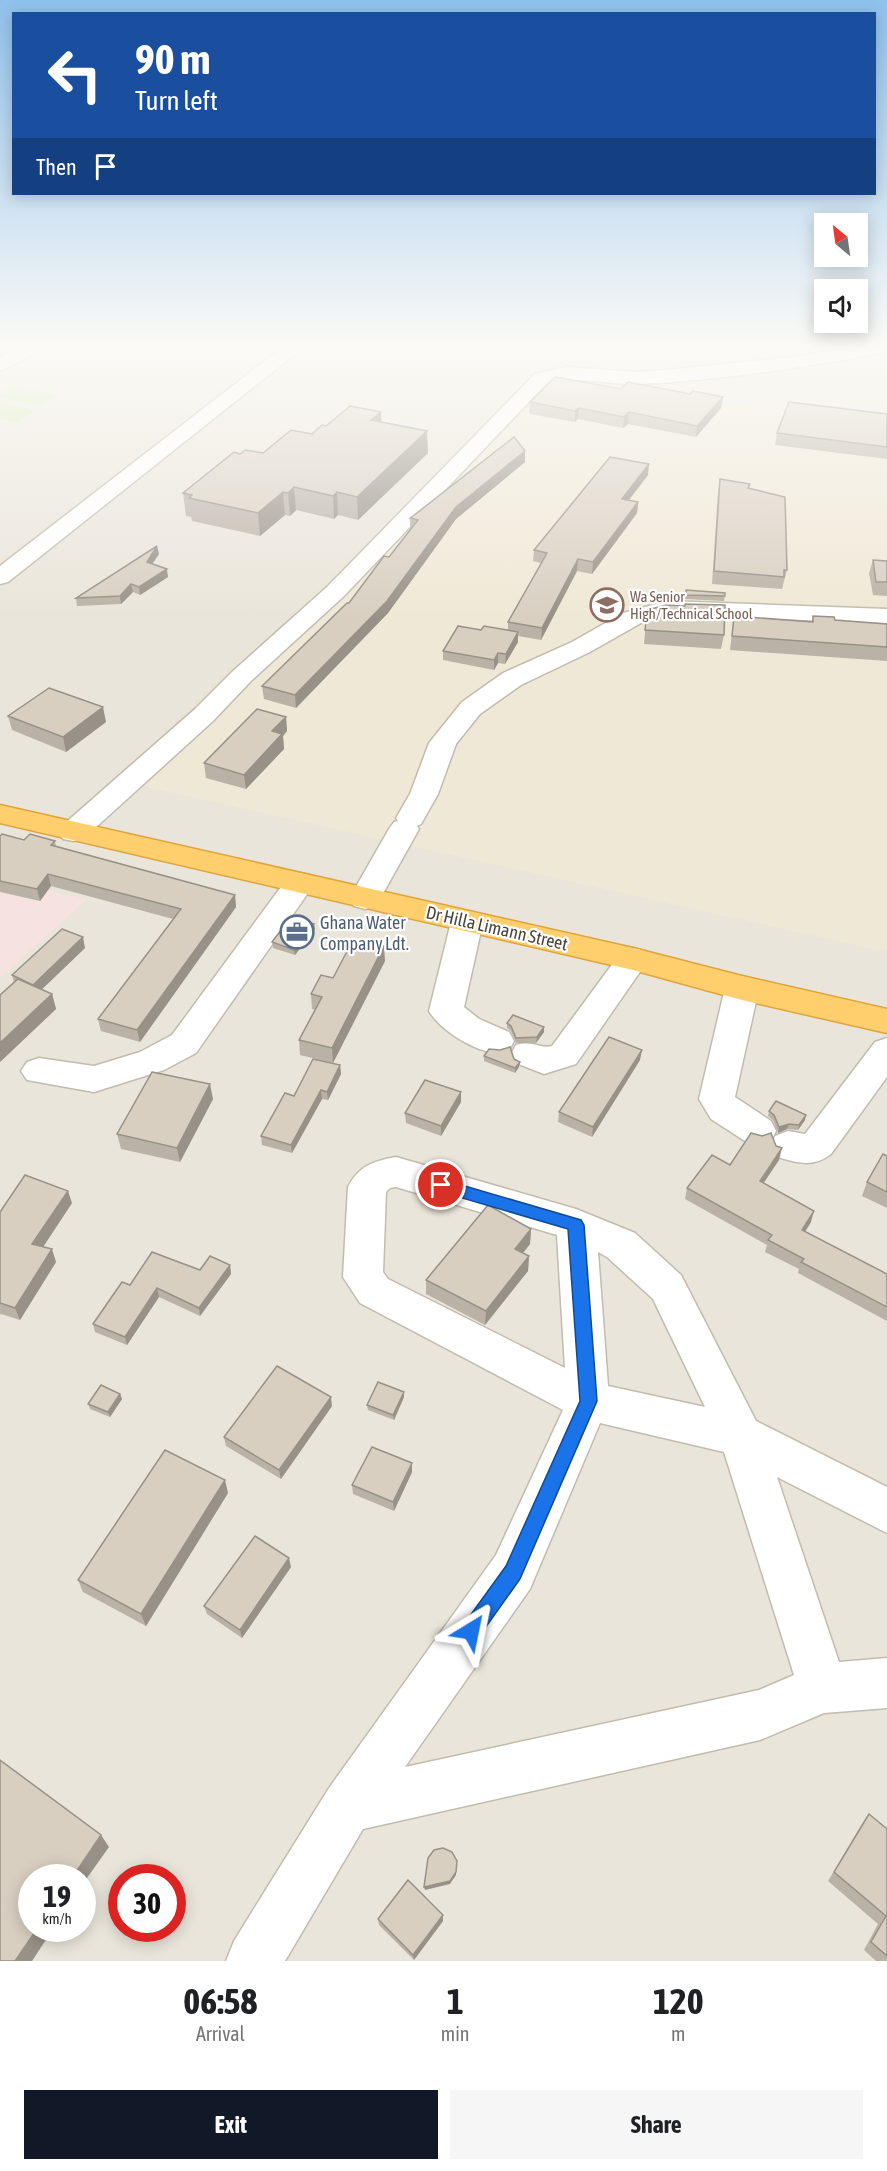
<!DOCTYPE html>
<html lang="en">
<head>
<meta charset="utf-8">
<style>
  body { margin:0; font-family:"Asap Condensed",sans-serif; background:#f6f6f6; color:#202124; height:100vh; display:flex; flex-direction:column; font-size:22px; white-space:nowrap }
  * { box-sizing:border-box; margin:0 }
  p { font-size:20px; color:#757577 }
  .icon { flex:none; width:33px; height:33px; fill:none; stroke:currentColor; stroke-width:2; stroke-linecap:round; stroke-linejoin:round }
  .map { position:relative; height:1961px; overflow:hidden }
  .details { display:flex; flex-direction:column; background:#fff; flex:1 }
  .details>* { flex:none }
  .hud { position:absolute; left:12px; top:12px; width:864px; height:183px; border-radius:0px; box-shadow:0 3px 15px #0003; background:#1a4fa0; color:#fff; overflow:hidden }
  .needle { width:39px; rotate:331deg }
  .tools { position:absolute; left:814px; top:213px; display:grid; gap:12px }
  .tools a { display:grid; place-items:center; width:54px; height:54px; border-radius:0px; background:#fff; box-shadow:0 3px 15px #0003; font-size:30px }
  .speed { position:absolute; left:18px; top:1864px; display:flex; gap:12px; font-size:30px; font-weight:700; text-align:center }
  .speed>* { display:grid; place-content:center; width:78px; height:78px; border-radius:50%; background:#fff; box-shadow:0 3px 15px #0003; line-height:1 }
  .speed small { font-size:15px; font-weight:400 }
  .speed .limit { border:9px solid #d22; background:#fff; color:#111 }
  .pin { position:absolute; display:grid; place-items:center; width:51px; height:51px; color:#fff; margin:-26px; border:3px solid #fff; border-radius:50%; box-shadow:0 2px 6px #0007 }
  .me { position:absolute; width:66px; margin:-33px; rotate:35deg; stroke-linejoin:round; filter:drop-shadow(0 0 4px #0008) }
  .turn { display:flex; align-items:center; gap:21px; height:126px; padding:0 24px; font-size:27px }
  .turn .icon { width:78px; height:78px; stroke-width:2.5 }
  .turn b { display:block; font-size:42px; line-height:51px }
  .then { display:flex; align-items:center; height:57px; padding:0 24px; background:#0003; gap:12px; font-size:22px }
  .eta { display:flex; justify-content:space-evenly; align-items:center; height:102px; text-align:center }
  .eta b { font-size:36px; font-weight:700; line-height:42px }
  .cta { display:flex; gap:12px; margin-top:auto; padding:12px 24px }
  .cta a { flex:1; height:69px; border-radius:0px; background:#111827; color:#fff; font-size:24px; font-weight:700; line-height:69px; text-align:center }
  .cta a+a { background:#f6f6f6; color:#202124 }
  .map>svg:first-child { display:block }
</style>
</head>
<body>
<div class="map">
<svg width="887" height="1961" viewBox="0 0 887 1961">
  <rect width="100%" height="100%" fill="#f6f3ec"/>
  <path fill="#eae5da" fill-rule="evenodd" d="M0,343h887v1618h-887zM32,1878h50v51h-50zM122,1878h50v51h-50z"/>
  <path fill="#efe8d6" d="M556,380l331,45v527l-744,-166z"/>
  <path fill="#f6e3e0" d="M0,879l87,20 -87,79z"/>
  <g fill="#d2eab5">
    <path d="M9,385l49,10 -18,11 -40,-8v-7z"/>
    <path d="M0,403l35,7 -17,12 -18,-3z"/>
  </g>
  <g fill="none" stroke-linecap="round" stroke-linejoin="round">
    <g stroke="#c2bbae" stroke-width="3">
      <g id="minor">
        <path d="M29,343h23l-3,4 -49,24v-13z"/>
        <path d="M288,343h21l-301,239 -8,2v-18z"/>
        <path d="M877,343h10v9c-81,15 -164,28 -247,32 -31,1 -61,-8 -92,-2l-204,214 -93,85 -38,40 -130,118 -10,2 -10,-2 -5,-7 5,-7 132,-116 38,-38 95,-85 207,-212 31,-7 72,5 38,-3 118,-12z"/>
        <path d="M667,601l220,8v14l-219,-8 -27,8 -51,29 -69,33 -41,29 -24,30 -18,50 -17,30 -4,2 2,3 -43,77 -11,3 -11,-3 -5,-7 40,-70 5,-7 4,-1 -2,-3 14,-24 19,-51 33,-41 41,-29 69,-31 51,-29z"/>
        <path d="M300,873l11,3 4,7 -119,170 -32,17 -70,22 -67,-12 -6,-9 6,-9 12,-4 55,8 46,-14 32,-17 117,-159z"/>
        <path d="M467,911l11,3 5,8 -19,85 15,12 30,13 5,9 -5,9c-4,1 -9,4 -13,3 -22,-2 -56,-23 -67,-42l22,-89 5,-8z"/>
        <path d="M633,948l11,3 5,8 -73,105 -32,10 -28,-11 -5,-9 5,-9c17,-5 24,4 36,1l70,-95z"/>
        <path d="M742,976l12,4 5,8 -24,109 36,24 5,10 -5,10 -13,4 -13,-4 -34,-22 -12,-20 26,-111 5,-8z"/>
        <path d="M887,1038v39l-56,77c-18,14 -35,9 -56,2l-5,-10 5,-10 13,-5 17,3 70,-92z"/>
        <path d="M396,1157l180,52 59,24 46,42 75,146 131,66v46l-110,-56 62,185 48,-4v50l-63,5 -64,27 -397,89 -78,132h-59l8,-20 95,-153 167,-233 67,-145 -203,-107 -17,-26 5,-90c11,-21 25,-26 48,-30zM396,1187l161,48 8,133 -177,-89 -5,-7 3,-80 4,-4zM598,1252l9,5 46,42 52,108 -97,-21zM600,1423l124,29 70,223 -35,15 -354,77 125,-178z"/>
      </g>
    </g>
    <g stroke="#e0a43c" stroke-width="3">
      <path id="highway" d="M0,805l633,143 109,28 145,33v24l-145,-33 -109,-30 -633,-147z"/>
    </g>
    <use href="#minor" fill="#fff" fill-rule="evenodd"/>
    <use href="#highway" fill="#ffcf6e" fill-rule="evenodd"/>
  </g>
  <g fill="#bab2a6">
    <path d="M690,394l33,3 -2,11 -25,29 -68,-13 -5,4 -45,-9 -3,3 -46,-8 1,-12z"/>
    <path d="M887,414v45l-112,-14 2,-12z"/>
    <path d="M381,422l47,31 -70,67 -20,-5 -4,4 -38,-9 -6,6 -5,-1 -25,21 -68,-15 -1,-4 -5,-1 -3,-23 57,-39 23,-1 49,-19 14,-8z"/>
    <path d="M525,462l-69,57 -68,94 -92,95 -32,-9 -2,-13 87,-83 40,-46 21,-27v-12z"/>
    <path d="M648,475l-19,25 9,2 -1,11 -45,61 -15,-3 -36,69 -23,-4v6l-13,22 -7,-1 -4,7 -51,-10v-9l38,-21h27v-8l33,-59 -8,-2 1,-11z"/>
    <path d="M720,479l29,10 38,81 -5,19 -70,-5 6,-93z"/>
    <path d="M159,554l-7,10 16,13 -28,18 -7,-3 -12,12 -44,2 -1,-8z"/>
    <path d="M873,560l14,1v35l-14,-1 -4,-22z"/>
    <path d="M686,590l39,3 -1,8 -39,-2z"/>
    <path d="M685,606l39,29 -3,14 -77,-5 3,-34z"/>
    <path d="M734,616l78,6 1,-6 22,4 52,4v37l-157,-11z"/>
    <path d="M8,716l98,6 -40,30 -54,-22z"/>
    <path d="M286,717l1,14 -4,5 1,13 -38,40 -40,-11 -2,-15z"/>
    <path d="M0,836l24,4 31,1 1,5 179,49 1,12 -96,135 -39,-11 -3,-12 75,-100 -122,-33 -11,15 -40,-9z"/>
    <path d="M314,924l1,5 -20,26 -22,-7 -1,-6z"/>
    <path d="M85,948l-43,41 10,5 4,15 -56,53v-67l14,-12 -2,-8z"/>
    <path d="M385,961l-52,102 -33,-8 -1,-15 16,-30 -3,-1 -1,-15 22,-16z"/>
    <path d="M507,1023l37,9 -8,11h-20l-5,-12 -4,-3z"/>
    <path d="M484,1056l30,3 6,3 -1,5 -4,6 -31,-12z"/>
    <path d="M640,1060l-48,77 -34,-15 1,-10z"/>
    <path d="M340,1065l1,9 -13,26 -6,-1 -30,54 -30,-8 -1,-9 33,-40z"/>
    <path d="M213,1099l-33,63 -59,-13 -4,-15z"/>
    <path d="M461,1102l-20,34 -35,-13 -1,-10z"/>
    <path d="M769,1111l36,9 -7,10 -11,-1 -9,4 -5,-13 -5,-4z"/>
    <path d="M887,1156v52l-25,-12 5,-14z"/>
    <path d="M779,1160l-16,23 48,39 -6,10 82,42v47l-89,-48 1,-4 -34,-17 2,-7 -82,-46 2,-11 43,-23z"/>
    <path d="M72,1203l-29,44 13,15 -36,58 -19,-6 -1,1v-103z"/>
    <path d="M531,1229l-1,15 -7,9 6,3 -1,15 -43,54 -59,-31v-14z"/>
    <path d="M230,1265l1,9 -31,42 -41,-19 -32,48 -32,-13 -2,-8 37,-39 70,-15z"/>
    <path d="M120,1394l2,5 -12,18 -20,-8 -2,-5z"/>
    <path d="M404,1397l-10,23 -26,-10 -1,-5z"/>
    <path d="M332,1406l-51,73 -55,-33 -2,-9z"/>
    <path d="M412,1472l-18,39 -41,-17 -1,-9z"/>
    <path d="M228,1493l-82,133 -63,-34 -5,-12z"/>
    <path d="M291,1567l-49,71 -35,-24 -3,-8z"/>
    <path d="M869,1814l18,15v132h-11l-12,-11 14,-26 -50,-43 34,-57z"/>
    <path d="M378,1919l65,2 -29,39 -35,-35z"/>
  </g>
  <g fill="#979187">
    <path d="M723,397l-2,11 -25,29 1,-11z"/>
    <path d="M579,408l-1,11 -3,3v-11z"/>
    <path d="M381,412l1,22 -11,-14z"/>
    <path d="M629,412l-1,12 -5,4 1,-11z"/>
    <path d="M427,431l1,22 -70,67 -1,-23z"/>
    <path d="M525,451v11l-69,57 -68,94 -92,95 -1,-13 161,-188z"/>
    <path d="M649,464l-1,11 -27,35 1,-11z"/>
    <path d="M294,487l2,23 -6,6 -2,-23z"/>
    <path d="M283,492l2,23 -25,21 -2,-23z"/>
    <path d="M337,492l1,23 -4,4 -1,-23z"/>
    <path d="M638,502l-1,11 -45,61 1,-12z"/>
    <path d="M157,546l2,8 -11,16 -1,-8z"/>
    <path d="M578,559l-1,12 -36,69 1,-12z"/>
    <path d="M167,569l1,8 -28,18 -1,-8z"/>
    <path d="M131,584l2,8 -12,12 -1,-8z"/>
    <path d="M518,632v10l-13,22 1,-10z"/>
    <path d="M498,653v10l-4,7v-10z"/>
    <path d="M103,707l3,15 -40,30 -3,-15z"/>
    <path d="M286,717l1,14 -4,5 1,13 -38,40 -2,-14 28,-44z"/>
    <path d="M48,874l3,12 -11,15 -3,-12z"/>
    <path d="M235,895l1,12 -96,135 -3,-12z"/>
    <path d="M314,924l1,5 -20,26 -1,-5z"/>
    <path d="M83,937l2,11 -49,47 -3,-10z"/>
    <path d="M384,946l1,15 -52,102 -1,-15z"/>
    <path d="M52,994l4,15 -56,53v-19z"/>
    <path d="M544,1027v5l-8,11 1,-6z"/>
    <path d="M642,1050l-2,10 -48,77 1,-10z"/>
    <path d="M520,1062l-1,5 -4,6v-5z"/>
    <path d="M340,1065l1,9 -13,26 -1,-8z"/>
    <path d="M210,1084l3,15 -33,63 -3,-14z"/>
    <path d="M321,1090l1,9 -30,54 -1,-8z"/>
    <path d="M461,1092v10l-20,34v-10z"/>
    <path d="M806,1115l-1,5 -7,10 1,-5z"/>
    <path d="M789,1124l-2,5 -9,4 1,-6z"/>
    <path d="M782,1148l-3,12 -22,33 3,-12z"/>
    <path d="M68,1191l4,12 -35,53 -5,-12z"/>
    <path d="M814,1211l-3,11 -12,19 3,-11z"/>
    <path d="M531,1229l-1,15 -15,19v-14z"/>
    <path d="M52,1249l4,13 -36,58 -5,-12z"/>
    <path d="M529,1256l-1,15 -43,54 1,-14z"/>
    <path d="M230,1265l1,9 -31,42 -1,-8z"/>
    <path d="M157,1288l2,9 -32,48 -2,-8z"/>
    <path d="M404,1392v5l-10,23 -1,-5z"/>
    <path d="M120,1394l2,5 -12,18 -2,-5z"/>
    <path d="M331,1397l1,9 -51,73 -2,-9z"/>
    <path d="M412,1463v9l-18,39 -1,-9z"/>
    <path d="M225,1480l3,13 -82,133 -5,-12z"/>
    <path d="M289,1558l2,9 -49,71 -2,-8z"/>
    <path d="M101,1835l8,12 -27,38v-7h-10z"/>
    <path d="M456,1872v3l-6,9 -25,6 -1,-3z"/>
    <path d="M443,1915v6l-29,39 -1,-5z"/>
    <path d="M37,1929h16l-21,32h-17z"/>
  </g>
  <g fill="#d8cfc1" stroke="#979187" stroke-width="1.5">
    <path d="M555,377l66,12 7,-7 62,12 3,-3 30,6 -26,29 -68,-14 -5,5 -45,-9 -4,3 -45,-9z"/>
    <path d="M789,402l98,12v33l-110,-14z"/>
    <path d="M350,406l31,6 -10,8 56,11 -70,66 -20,-5 -4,4 -39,-9 -6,6 -5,-1 -25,21 -69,-15 3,-3 -9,-2 51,-41 6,2 5,-4 18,3 28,-23 21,4 10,-9 4,1z"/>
    <path d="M514,437l11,14 -69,56 -69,94 -92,94 -33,-9 85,-83h2l35,-47 5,1 29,-37 -8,-2 3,-2z"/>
    <path d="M610,457l39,7 -27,35 16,3 -45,60 -15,-3 -36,69 -34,-6 39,-69 -13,-3z"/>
    <path d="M720,479l30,5 -2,4 37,9 2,73h-3v7l-70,-6z"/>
    <path d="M157,546l-10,16 20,7 -28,18 -8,-3 -11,12 -44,2z"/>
    <path d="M873,560l14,1v21h-11z"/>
    <path d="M686,590l39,3v3l-39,-1z"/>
    <path d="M685,604l40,1 -1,30 -79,-5 2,-20 19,-5 19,1z"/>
    <path d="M734,616l79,6v-6l21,1 1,3 52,4v23l-155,-11z"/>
    <path d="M458,626l23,4 3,-4 34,6 -12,22 -8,-1 -4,7 -51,-9z"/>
    <path d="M49,688l54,19 -40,30 -55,-21z"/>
    <path d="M257,709l29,8 -14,14 10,3 -38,41 -40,-12z"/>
    <path d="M2,834l22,6 6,-6 25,7 -4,4 184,50 -98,135 -39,-11 83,-110 -133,-35 -11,15 -37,-8v-45z"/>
    <path d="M291,917l23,7 -20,26 -22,-8z"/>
    <path d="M62,929l21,8 -50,48 -21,-10z"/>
    <path d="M353,940l31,6 -52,102 -33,-8 23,-43 -11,-3 10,-19 12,3z"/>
    <path d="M18,979l34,15 -52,49v-48z"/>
    <path d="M513,1015l31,12 -7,10 -21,1 -5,-12 -4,-3z"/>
    <path d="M609,1037l33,13 -49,77 -34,-15z"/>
    <path d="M510,1047l4,12 6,3 -5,6 -31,-12 5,-7 11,1z"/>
    <path d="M313,1059l27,6 -13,27 -6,-2 -30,55 -30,-9 24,-43 9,3z"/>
    <path d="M152,1072l58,12 -33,64 -60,-14z"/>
    <path d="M425,1080l36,12 -20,34 -36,-13z"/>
    <path d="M776,1101l30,14 -7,10 -10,-1 -10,3 -5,-12 -5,-4z"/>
    <path d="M751,1133l11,3 9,-3 5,13 6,2 -22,33 54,30 -12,19 85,44v33l-86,-45 3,-3 -36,-19 4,-5 -85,-47 25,-33 18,10z"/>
    <path d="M883,1154l4,2v36l-20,-10z"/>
    <path d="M25,1175l43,16 -36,53 20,5 -37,59 -15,-5v-91z"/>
    <path d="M488,1205l43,24 -16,20 14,7 -43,55 -60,-31z"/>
    <path d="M152,1252l48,18 10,-14 20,9 -31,43 -42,-20 -32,49 -32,-13 29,-42 8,3z"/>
    <path d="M277,1366l54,31 -52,73 -55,-33z"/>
    <path d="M378,1382l26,10 -11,23 -26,-10z"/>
    <path d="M101,1385l19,9 -12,18 -20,-8z"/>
    <path d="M372,1447l40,16 -19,39 -41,-17z"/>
    <path d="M165,1450l60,30 -84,134 -63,-34z"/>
    <path d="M255,1536l34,22 -49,72 -36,-24z"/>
    <path d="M0,1760l101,75 -29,43h-40v51h5l-22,32h-15z"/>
    <path d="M869,1814l18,15v127l-16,-14 15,-26 -52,-44z"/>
    <path d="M443,1848l9,4 5,9 -1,11 -6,9 -26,6 4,-29 6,-8z"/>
    <path d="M408,1880l35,35 -30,40 -35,-36z"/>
  </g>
  <linearGradient id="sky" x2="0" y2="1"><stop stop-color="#8fc1ec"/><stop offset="0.56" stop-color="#fbfaf6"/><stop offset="1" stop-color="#fbfaf6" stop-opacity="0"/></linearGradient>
  <rect width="887" height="618" fill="url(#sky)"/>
  <path fill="#1a73e8" stroke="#114b97" stroke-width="1.5" d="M441,1179l140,41 3,5 13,176 -77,178 -42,59 -7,3 -7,-3 -3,-7 3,-7 42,-58 74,-165 -12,-172 -133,-39 -2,-5 2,-4z"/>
  <defs>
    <g id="school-ring" transform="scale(1.725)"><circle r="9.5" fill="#fff" stroke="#8d6e63" stroke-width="1.5"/><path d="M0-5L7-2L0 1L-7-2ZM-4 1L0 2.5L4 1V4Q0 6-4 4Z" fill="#8d6e63"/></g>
    <g id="office-ring" transform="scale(1.725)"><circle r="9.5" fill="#fff" stroke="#5c6f8a" stroke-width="1.5"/><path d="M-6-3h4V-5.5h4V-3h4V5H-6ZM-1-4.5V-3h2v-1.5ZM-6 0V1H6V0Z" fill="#5c6f8a"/></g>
  </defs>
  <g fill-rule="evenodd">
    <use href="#school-ring" x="607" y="605"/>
    <use href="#office-ring" x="297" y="932"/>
  </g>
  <g text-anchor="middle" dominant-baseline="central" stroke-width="4.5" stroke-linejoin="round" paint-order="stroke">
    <g font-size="15" fill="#785e54" stroke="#fff" text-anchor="start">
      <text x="630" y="596">Wa Senior<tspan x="630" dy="17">High/Technical School</tspan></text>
    </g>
    <g font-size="18" fill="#4e5e75" stroke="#fff" text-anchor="start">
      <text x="320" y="922">Ghana Water<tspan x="320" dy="21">Company Ldt.</tspan></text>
    </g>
    <g font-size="18" fill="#4b4439" stroke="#fff">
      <text transform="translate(497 928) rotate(13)">Dr Hilla Limann Street</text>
    </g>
  </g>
</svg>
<div class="tools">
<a><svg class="needle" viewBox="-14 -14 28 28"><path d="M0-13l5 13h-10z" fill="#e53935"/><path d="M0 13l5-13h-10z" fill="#757577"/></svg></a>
<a><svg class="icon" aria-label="sound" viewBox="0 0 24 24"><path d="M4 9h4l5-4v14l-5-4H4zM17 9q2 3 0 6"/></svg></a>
</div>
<div class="speed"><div>19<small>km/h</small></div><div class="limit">30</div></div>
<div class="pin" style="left:441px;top:1185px;background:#d93025"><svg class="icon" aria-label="arrive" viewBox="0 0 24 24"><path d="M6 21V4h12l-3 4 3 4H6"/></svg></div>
<svg class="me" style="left:471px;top:1631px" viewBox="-20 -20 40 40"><path d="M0-17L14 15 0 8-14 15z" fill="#1a73e8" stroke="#fff" stroke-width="4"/></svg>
<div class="hud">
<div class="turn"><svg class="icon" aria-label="left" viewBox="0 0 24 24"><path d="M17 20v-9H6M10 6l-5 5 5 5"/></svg><div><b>90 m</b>Turn left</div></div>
<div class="then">Then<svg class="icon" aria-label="arrive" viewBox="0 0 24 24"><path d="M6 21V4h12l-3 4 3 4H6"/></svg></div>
</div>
</div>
<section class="details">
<div class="eta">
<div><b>06:58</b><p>Arrival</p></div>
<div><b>1</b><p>min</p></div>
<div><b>120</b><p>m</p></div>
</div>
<div class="cta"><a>Exit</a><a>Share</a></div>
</section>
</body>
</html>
